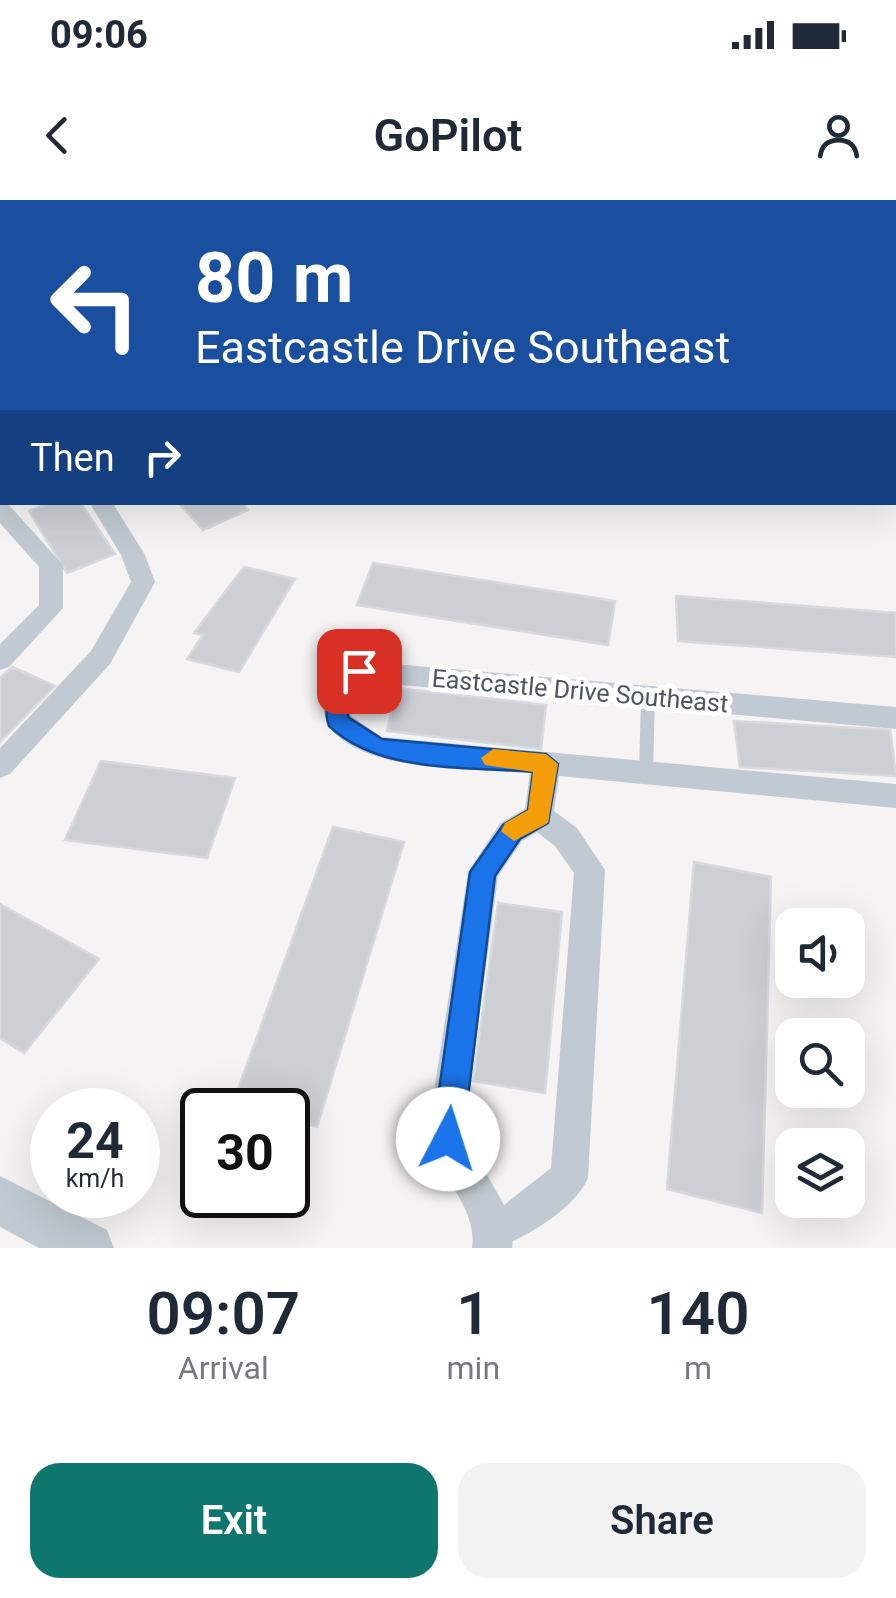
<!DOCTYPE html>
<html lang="en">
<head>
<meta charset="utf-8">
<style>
  body { margin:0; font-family:Roboto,sans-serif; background:#f2f2f3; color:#1f2937; height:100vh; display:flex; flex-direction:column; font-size:38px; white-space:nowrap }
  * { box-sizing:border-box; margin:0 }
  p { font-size:32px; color:#747a83 }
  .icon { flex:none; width:55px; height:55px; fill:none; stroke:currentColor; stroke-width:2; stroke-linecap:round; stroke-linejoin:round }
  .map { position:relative; height:1048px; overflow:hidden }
  .details { display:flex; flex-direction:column; background:#fff; flex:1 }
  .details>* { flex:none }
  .guide { position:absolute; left:0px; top:0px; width:898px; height:305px; box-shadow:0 10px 40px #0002; background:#1a4fa0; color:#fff; overflow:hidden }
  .controls { position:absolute; left:775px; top:708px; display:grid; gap:20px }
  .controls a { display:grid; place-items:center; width:90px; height:90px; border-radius:20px; background:#fff; box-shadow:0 10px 40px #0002; font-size:50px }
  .speed { position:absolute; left:30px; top:888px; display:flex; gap:20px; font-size:50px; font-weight:700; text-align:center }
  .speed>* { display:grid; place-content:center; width:130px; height:130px; border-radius:50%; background:#fff; box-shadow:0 10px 40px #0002; line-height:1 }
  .speed small { font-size:25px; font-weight:400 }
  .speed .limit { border:5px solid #111; border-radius:15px; background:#fff; color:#111 }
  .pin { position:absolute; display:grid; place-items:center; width:85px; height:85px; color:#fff; margin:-42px; border-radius:20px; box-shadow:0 5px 15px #0006 }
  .me { position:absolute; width:110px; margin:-55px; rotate:5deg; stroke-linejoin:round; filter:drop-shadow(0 0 8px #0008) }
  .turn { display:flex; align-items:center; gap:35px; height:210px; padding:0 30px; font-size:45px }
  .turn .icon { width:130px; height:130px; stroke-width:2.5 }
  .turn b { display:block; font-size:70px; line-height:85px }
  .then { display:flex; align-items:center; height:95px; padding:0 30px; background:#0003; gap:20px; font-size:38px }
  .eta { display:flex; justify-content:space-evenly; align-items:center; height:170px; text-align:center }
  .eta b { font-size:60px; font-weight:600; line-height:70px }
  .primary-button { display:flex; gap:20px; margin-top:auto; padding:20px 30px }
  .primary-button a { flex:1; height:115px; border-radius:30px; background:#0f766e; color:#fff; font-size:40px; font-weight:600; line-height:115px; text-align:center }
  .primary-button a+a { background:#f2f2f3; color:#1f2937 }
  .status { display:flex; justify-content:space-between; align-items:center; height:70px; padding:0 50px; background:#fff; direction:ltr }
  .status svg { height:28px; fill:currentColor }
  header { display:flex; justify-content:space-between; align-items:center; height:130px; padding:0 30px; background:#fff; font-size:45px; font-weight:600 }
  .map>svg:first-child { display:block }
</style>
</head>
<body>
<div class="status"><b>09:06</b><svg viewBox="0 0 49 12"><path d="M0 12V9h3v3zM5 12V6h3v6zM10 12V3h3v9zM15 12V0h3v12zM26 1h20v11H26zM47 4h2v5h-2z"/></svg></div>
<header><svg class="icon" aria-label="back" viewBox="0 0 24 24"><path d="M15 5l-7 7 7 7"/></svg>GoPilot<svg class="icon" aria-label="person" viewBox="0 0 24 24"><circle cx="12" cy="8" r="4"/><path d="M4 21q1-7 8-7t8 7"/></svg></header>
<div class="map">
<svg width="896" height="1048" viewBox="0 0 896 1048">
  <rect width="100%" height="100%" fill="#f5f3f3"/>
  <path fill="#c3f1d5" d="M232,0h545l-1,2z"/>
  <g fill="#cdcfd5" stroke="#d7d9de" stroke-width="2.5">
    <path d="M53,302h27l35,52 -48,19 -38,-62z"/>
    <path d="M178,302h64l6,8 -45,20z"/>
    <path d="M373,363l242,38 -7,44 -251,-40z"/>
    <path d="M244,367l51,12 -56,93 -52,-13 16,-24 -9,-2z"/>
    <path d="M676,396l220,17v44l-218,-16z"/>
    <path d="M12,467l43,19 -55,56v-64z"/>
    <path d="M397,488l149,17 -5,44 -154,-18z"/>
    <path d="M734,521l156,9 6,46 -156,-9z"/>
    <path d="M101,561l134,17 -28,80 -142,-18z"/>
    <path d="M333,627l71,15 -87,285 -29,-8v-9l-56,-4z"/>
    <path d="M694,662l77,15 -9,336 -95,-24z"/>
    <path d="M498,703l64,9 -17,181 -72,-12z"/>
    <path d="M0,704l99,55 -75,94 -24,-15z"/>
  </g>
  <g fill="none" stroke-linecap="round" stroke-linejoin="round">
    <g fill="#c1cad2" fill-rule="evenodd">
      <path d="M875,0h17l-5,2h-13z"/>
      <rect x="895" y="41" width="1" height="6"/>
      <path d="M648,492l7,5 -2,76 -2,4h-10l-2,-4 2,-76z"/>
    </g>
    <g fill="#c1cad2" fill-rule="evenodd">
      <rect x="0" y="249" width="2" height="14"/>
      <path d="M0,302l8,2 55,61v43l-54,59 -9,3v-26l39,-39v-38l-39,-44z"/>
      <path d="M89,302h23l33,53 10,27 -45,82 -100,110 -10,4v-30l91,-97 40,-69 -10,-27z"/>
      <path d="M359,461l537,46v22l-530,-47 -15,22v12l31,21 514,47v24l-337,-32 -5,35 23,17 28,42 -17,308c-11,26 -50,52 -75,63l-1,7h-40c7,-45 -44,-78 -43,-124l39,-252 32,-49 25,-14 5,-36c-53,-5 -207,3 -207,-71l27,-38zM537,632l18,14 19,27 -23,295 -47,37 -39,-69v-12l33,-248 24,-35z"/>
    </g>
    <g fill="#c1cad2" fill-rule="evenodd">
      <rect x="895" y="84" width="1" height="14"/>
      <path d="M0,976l107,54 7,18h-75l-39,-21z"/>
    </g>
  </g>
  <path fill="#1a73e8" stroke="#114b97" stroke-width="2.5" d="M359,463l11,8 -21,32 -1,14 34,22 164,15 12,10 -10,59 -28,16 -25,37 -32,263 -5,11 -10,4 -11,-4 -5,-11 38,-267 33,-47 25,-15 5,-38c-67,-6 -153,2 -204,-46 -9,-21 9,-56 30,-63z"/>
  <path fill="#f59e0b" d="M493,549l53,5 12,10 -10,59 -34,18 -13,-10 4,-8 23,-13 5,-38 -48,-7 -4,-7z"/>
  <g text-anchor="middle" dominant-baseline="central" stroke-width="10" stroke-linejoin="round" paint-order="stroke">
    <g font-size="25" fill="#4a5661" stroke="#fff">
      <text transform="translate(580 491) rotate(5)">Eastcastle Drive Southeast</text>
    </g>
  </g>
</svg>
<div class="controls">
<a><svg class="icon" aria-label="sound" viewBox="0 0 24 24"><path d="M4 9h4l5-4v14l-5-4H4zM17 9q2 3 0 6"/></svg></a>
<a><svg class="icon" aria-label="search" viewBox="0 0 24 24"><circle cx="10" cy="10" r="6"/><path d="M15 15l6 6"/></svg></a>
<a><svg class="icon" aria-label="layers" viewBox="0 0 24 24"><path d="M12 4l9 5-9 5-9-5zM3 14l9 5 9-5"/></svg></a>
</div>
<div class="speed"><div>24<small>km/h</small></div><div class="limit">30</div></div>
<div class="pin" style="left:359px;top:471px;background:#d93025"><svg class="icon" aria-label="arrive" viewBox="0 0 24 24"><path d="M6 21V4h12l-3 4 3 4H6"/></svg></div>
<svg class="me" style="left:448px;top:939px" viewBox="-20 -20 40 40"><circle r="19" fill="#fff"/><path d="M0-13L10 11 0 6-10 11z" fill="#1a73e8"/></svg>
<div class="guide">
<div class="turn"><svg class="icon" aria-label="left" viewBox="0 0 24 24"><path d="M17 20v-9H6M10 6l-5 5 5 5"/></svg><div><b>80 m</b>Eastcastle Drive Southeast</div></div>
<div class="then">Then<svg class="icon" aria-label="right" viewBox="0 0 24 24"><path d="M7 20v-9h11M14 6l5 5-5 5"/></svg></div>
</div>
</div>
<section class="details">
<div class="eta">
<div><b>09:07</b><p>Arrival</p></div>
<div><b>1</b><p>min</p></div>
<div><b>140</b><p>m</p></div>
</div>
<div class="primary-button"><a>Exit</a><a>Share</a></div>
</section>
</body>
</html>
